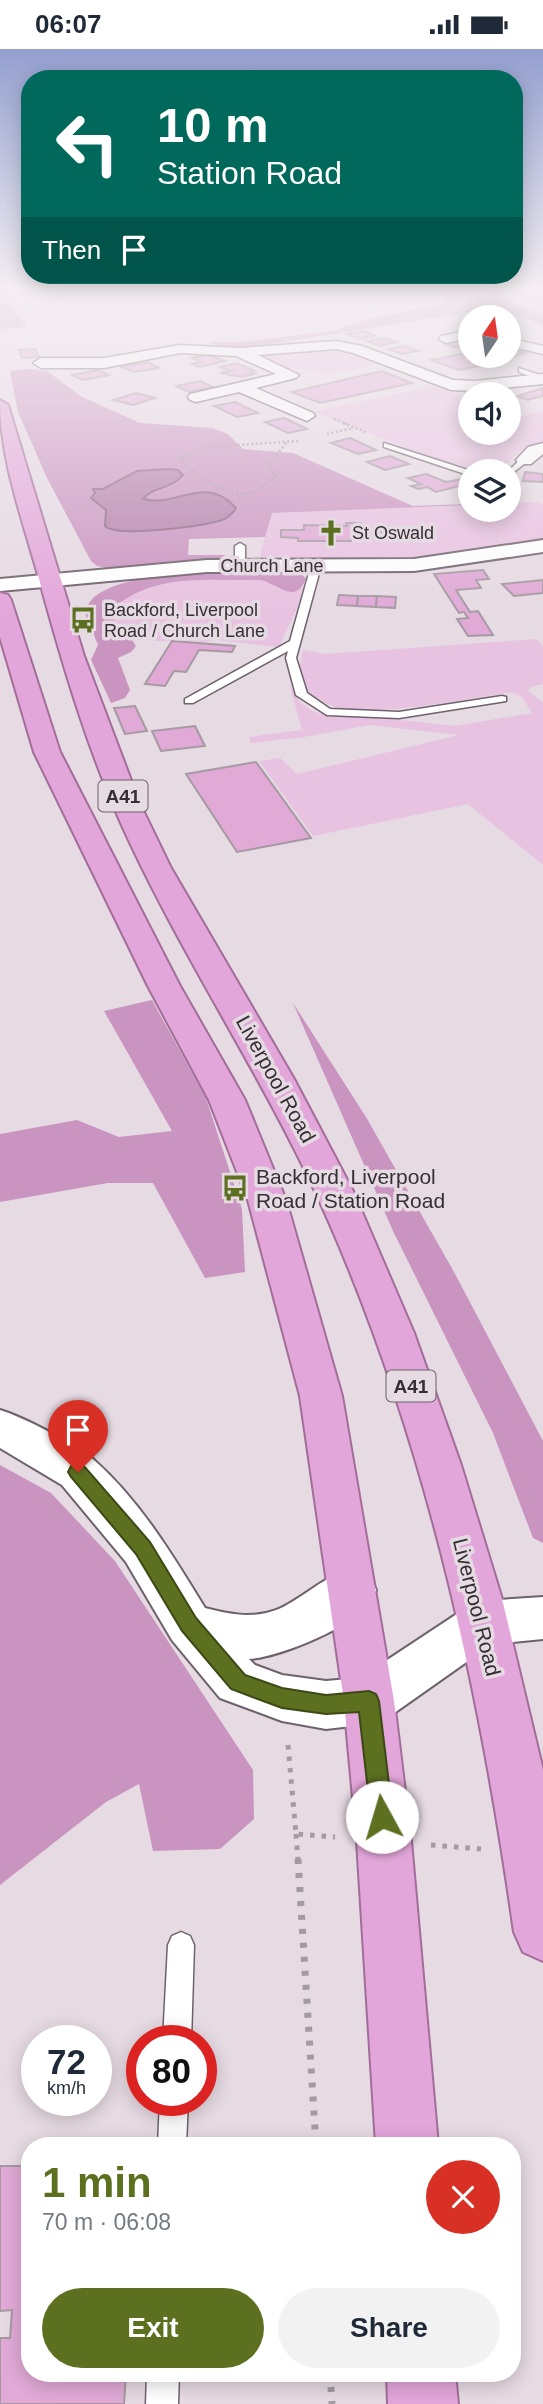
<!DOCTYPE html>
<html lang="en">
<head>
<meta charset="utf-8">
<style>
  body { margin:0; font-family:Arial,sans-serif; background:#f2f2f3; color:#1f2937; height:100vh; display:flex; flex-direction:column; font-size:26px; white-space:nowrap }
  * { box-sizing:border-box; margin:0 }
  p { font-size:23px; color:#747a83 }
  .icon { flex:none; width:38px; height:38px; fill:none; stroke:currentColor; stroke-width:2; stroke-linecap:round; stroke-linejoin:round }
  .map { position:relative; flex:1; overflow:hidden }
  .drawer { position:absolute; left:21px; top:2088px; width:500px; height:245px; display:flex; flex-direction:column; background:#fff; border-radius:28px; box-shadow:0 4px 18px #0003 }
  .drawer>* { flex:none }
  .banner { position:absolute; left:21px; top:21px; width:502px; height:214px; border-radius:28px; box-shadow:0 4px 18px #0003; background:#00695c; color:#fff; overflow:hidden }
  .needle { width:46px; rotate:13deg }
  .fabs { position:absolute; left:458px; top:256px; display:grid; gap:14px }
  .fabs a { display:grid; place-items:center; width:63px; height:63px; border-radius:50%; background:#fff; box-shadow:0 4px 18px #0003; font-size:35px }
  .speed { position:absolute; left:21px; top:1976px; display:flex; gap:14px; font-size:35px; font-weight:700; text-align:center }
  .speed>* { display:grid; place-content:center; width:91px; height:91px; border-radius:50%; background:#fff; box-shadow:0 4px 18px #0003; line-height:1 }
  .speed small { font-size:18px; font-weight:400 }
  .speed .limit { border:10px solid #d22; background:#fff; color:#111 }
  .pin { position:absolute; display:grid; place-items:center; width:60px; height:60px; color:#fff; margin:-72px -30px; border-radius:50% 50% 50% 0; rotate:-45deg; box-shadow:0 0 7px #0007 }
  .pin .icon { rotate:45deg }
  .me { position:absolute; width:77px; margin:-38px; rotate:354deg; stroke-linejoin:round; filter:drop-shadow(0 0 5px #0008) }
  .turn { display:flex; align-items:center; gap:24px; height:147px; padding:0 21px; font-size:32px }
  .turn .icon { width:91px; height:91px; stroke-width:2.5 }
  .turn b { display:block; font-size:49px; line-height:60px }
  .then { display:flex; align-items:center; height:66px; padding:0 21px; background:#0003; gap:14px; font-size:26px }
  .round { display:grid; place-items:center; flex:none; width:74px; height:74px; border-radius:37px; background:#f2f2f3 }
  .head { display:flex; align-items:center; justify-content:space-between; height:119px; padding:0 21px }
  h1 { font-size:42px; font-weight:700; line-height:52px; color:#5c7020 }
  .action { display:flex; gap:14px; margin-top:auto; padding:14px 21px }
  .action a { flex:1; height:80px; border-radius:42px; background:#5c7020; color:#fff; font-size:28px; font-weight:700; line-height:80px; text-align:center }
  .action a+a { background:#f2f2f3; color:#1f2937 }
  .status { display:flex; justify-content:space-between; align-items:center; height:49px; padding:0 35px; background:#fff; direction:ltr }
  .status svg { height:19px; fill:currentColor }
  .map>svg:first-child { display:block }
</style>
</head>
<body>
<div class="status"><b>06:07</b><svg viewBox="0 0 49 12"><path d="M0 12V9h3v3zM5 12V6h3v6zM10 12V3h3v9zM15 12V0h3v12zM26 1h20v11H26zM47 4h2v5h-2z"/></svg></div>
<div class="map">
<svg width="543" height="2355" viewBox="0 0 543 2355">
  <rect width="100%" height="100%" fill="#e6dae3"/>
  <g fill="#e8c2e1">
    <path d="M339,299l45,15 -59,12 -16,-6 -21,1 -39,-16z"/>
    <path d="M434,337l37,15v31h38v-16l5,2 29,-7v30l-16,5 -30,25h-9l-48,-10 -126,-49z"/>
    <path d="M539,453l4,3v35l-147,22 -137,-3 12,-46 200,-8v4h38v-6z"/>
    <path d="M261,531l10,3 5,5 21,3 6,-4 -5,19 -19,41 -63,-7 -11,2c-20,-1 -75,2 -89,-12 -5,-6 -4,-15 -3,-22 10,-8 20,-16 32,-21 34,-13 80,-6 116,-7z"/>
    <path d="M537,590l6,8v37l-12,3 -3,4 15,12v162l-75,-61 -155,32 -54,-75 21,-3 17,16 162,-39 -90,-10 -65,12 -53,6 -2,-6 53,-7 -13,-47 10,18 13,10 19,6 51,1 73,8 77,-13 -10,-16 -11,-5c-44,7 -134,25 -175,15 -11,-3 -20,-9 -29,-16l-7,-25 3,-16 22,4z"/>
  </g>
  <g fill="#ca94c0">
    <path d="M0,238h8l3,20 16,20 -27,2z"/>
    <path d="M441,238h74l-2,15 30,13v10l-40,-14 -22,-1 -247,40 -27,-8h34l91,-11 33,-11 80,-17z"/>
    <path d="M26,320l21,2 35,26 58,26 72,5 16,6 15,15 50,4 120,53 52,-2 6,-12v13l-199,8 -7,24 -76,2 -1,16h37l-5,5 -109,9 -14,-3 -6,-5 -44,-83 -29,-66 -8,-41z"/>
    <path d="M298,523l8,6c-10,28 -28,6 -45,2 -54,1 -105,-8 -148,28 -2,29 13,18 23,38l-5,6 -13,6 12,32 -5,8 -14,5 -20,-43 7,-15 -14,-34c3,-5 6,-10 10,-14 38,-31 155,-24 204,-25z"/>
    <path d="M152,951l54,98 36,111 3,63 -40,6 -52,-95h-45l-108,19v-68l77,-14 42,17 53,-6 -68,-120z"/>
    <path d="M293,954l73,114 88,155 89,169v102l-10,-5 -40,-105 -100,-202z"/>
    <path d="M0,1416l51,28 64,68 138,209 1,49 -34,30 -67,2 -14,-67 -33,18 -106,83z"/>
  </g>
  <path fill="#b47faa" stroke="#8e6787" stroke-width="2" d="M168,420l10,1 5,5c-11,14 -32,12 -40,24 35,9 61,-26 93,9 -4,7 -9,11 -17,13 -18,5 -102,17 -114,5l1,-16 -15,-12 4,-5 -2,-4h10l34,-18z"/>
  <g fill="#e0a9d6" stroke="#a599a2" stroke-width="2">
    <path d="M363,282l13,5 -16,3 -14,-5z"/>
    <path d="M384,289l13,4 -17,4 -13,-5z"/>
    <path d="M471,289v5l-17,4 -10,-4z"/>
    <path d="M405,297l13,5 -17,3 -13,-5z"/>
    <path d="M509,299l16,5 -27,8 -4,-1 7,-2 -9,-3h17z"/>
    <path d="M35,300l4,8 -17,1 -3,-8z"/>
    <path d="M460,305l24,9h11l-36,7 -28,-10z"/>
    <path d="M209,306l16,6 -26,6 -7,-3 9,-2 -9,-4z"/>
    <path d="M148,313l11,6 -25,4 -12,-5z"/>
    <path d="M236,314l19,8 -5,1 5,2 -14,3 -21,-4 11,-2 -11,-4z"/>
    <path d="M98,321l11,5 -26,5 -11,-5z"/>
    <path d="M382,322l30,12 -92,20 -28,-11z"/>
    <path d="M200,332l13,6 -24,5 -13,-6z"/>
    <path d="M543,339v8l-15,4 -11,-4z"/>
    <path d="M136,344l19,5 -22,7 -19,-5z"/>
    <path d="M235,353l23,11 -21,4 -23,-11z"/>
    <path d="M284,369l23,11 -19,4 -23,-11z"/>
    <path d="M350,389l26,12 -18,4 -27,-11z"/>
    <path d="M390,407l19,8 -24,6 -18,-8z"/>
    <path d="M525,423l18,2v8l-20,-1z"/>
    <path d="M426,425l20,8 16,-3 9,4 -35,9 -9,-5 -9,2 -7,-3 10,-2 -13,-6z"/>
    <path d="M346,474h15l1,5h19l1,9h-31v4h-53v-3l-17,-1v-7h23v-5l43,1z"/>
    <path d="M483,521l6,9 -13,1 5,8 -25,2 14,22 8,-1 15,24 -25,1 -11,-17 11,-1 -4,-6 -5,1 -25,-39z"/>
    <path d="M543,531v13l-29,3 -12,-12z"/>
    <path d="M339,546l19,1 -1,10 -20,-1z"/>
    <path d="M358,547h19l-1,11 -19,-1z"/>
    <path d="M377,547l19,1 -1,11 -19,-1z"/>
    <path d="M172,592l63,5 -3,6 -33,-2 -13,22 -12,-1 -9,15 -20,-2z"/>
    <path d="M135,657l12,25 -22,3 -11,-26z"/>
    <path d="M195,677l10,20 -44,5 -9,-20z"/>
    <path d="M256,713l55,76 -74,14 -51,-78z"/>
    <path d="M0,2117h30v207h96l-2,31h-124v-66h10l2,-28 -12,1z"/>
  </g>
  <g fill="none" stroke-linecap="round" stroke-linejoin="round">
    <g stroke="#6d626b" stroke-width="3">
      <g id="service">
        <path d="M519,319l24,8v5l-24,-9z"/>
        <path d="M384,394l87,28v5l-87,-29z"/>
        <path d="M522,409l7,2 -20,16 -1,-5z"/>
        <path d="M240,494l5,3v19l-5,3 -5,-3v-19z"/>
        <path d="M316,514l5,3 -25,92 11,35 23,16 69,3 103,-16 4,1v4l-107,17 -72,-3 -31,-20 -10,-37 2,-7 -95,52h-8v-4l105,-58 21,-75z"/>
        <path d="M181,1883l9,4 4,9 -3,96h-28l5,-96 4,-9z"/>
        <path d="M160,2051h28l-2,45h-28z"/>
        <path d="M147,2324h32l-1,31h-32z"/>
      </g>
    </g>
    <g stroke="#6d626b" stroke-width="3">
      <g id="minor">
        <path d="M471,281v8l-25,5 -7,-4 2,-3z"/>
        <path d="M509,289l34,8v8l-34,-8z"/>
        <path d="M336,292l26,5 91,34 21,1 69,-7v10l-69,7 -23,-1 -98,-37 -17,-4 -78,6 41,20 -3,3 -40,10 57,25 2,3 -8,5 -68,-29 -43,10 -6,-2 -2,-3 2,-3 86,-20 -40,-18 -56,-3 -76,15h-63l-8,-5 8,-5h63l76,-13 60,3z"/>
        <path d="M543,394v11l-12,10h-12l-3,-4 12,-13z"/>
      </g>
    </g>
    <g stroke="#6d626b" stroke-width="4">
      <g id="tertiary">
        <path d="M543,491v12l-129,19 -207,1 -207,19v-12l207,-19 207,-1z"/>
        <path d="M0,1361c21,6 80,36 95,51 46,41 78,95 110,147 23,6 47,11 71,2 21,-7 58,-42 77,-40 5,0 11,4 16,5l7,15c-2,4 -4,11 -7,15 -20,23 -89,52 -120,54l6,6 27,10 44,6 34,-3 106,-70 17,-7 60,-4v42l-51,5 -105,74 -18,6 -43,5 -44,-8 -62,-23 -48,-58 -46,-78 -64,-77 -62,-37z"/>
      </g>
    </g>
    <g stroke="#a26e99" stroke-width="4">
      <g id="trunk">
        <path d="M0,351l8,5 76,251 56,148 31,64 123,211 59,112 61,142 47,132 41,134 41,171v191l-20,-9 -9,-20c-34,-241 -85,-478 -182,-703 -57,-133 -139,-253 -201,-384 -41,-86 -68,-179 -93,-270 -16,-57 -38,-116 -38,-175z"/>
        <path d="M0,544l8,2 3,5 49,152 120,234 65,114 41,100 56,196 52,305 17,140 27,304h-62l-19,-304 -13,-140 -44,-305 -52,-196 -39,-100 -61,-114 -114,-234 -34,-115z"/>
        <path d="M387,2324h68l3,31h-70z"/>
      </g>
    </g>
    <path stroke="#a49aa1" stroke-width="2" stroke-dasharray="2 2" stroke-linecap="butt" d="M334,370l13,5"/>
    <g stroke="#a49aa1" stroke-width="2.5" stroke-dasharray="2 2.5" stroke-linecap="butt">
      <path d="M343,374l25,10"/>
      <path d="M327,385l27,-6"/>
      <path d="M286,394l-18,23 8,9c-7,6 -14,14 -23,17 -24,8 -59,-17 -74,-34l28,-11 91,-6"/>
    </g>
    <g stroke="#a49aa1" stroke-width="5" stroke-dasharray="4.5 7" stroke-linecap="butt">
      <path d="M288,1696l8,89 39,3"/>
      <path d="M296,1785l2,27"/>
      <path d="M431,1796l50,4"/>
    </g>
    <g stroke="#a49aa1" stroke-width="7" stroke-dasharray="5 9" stroke-linecap="butt">
      <path d="M298,1810l18,286"/>
      <path d="M330,2324l2,31"/>
    </g>
    <use href="#service" fill="#fff" fill-rule="evenodd"/>
    <use href="#minor" fill="#fff" fill-rule="evenodd"/>
    <use href="#tertiary" fill="#fff" fill-rule="evenodd"/>
    <use href="#trunk" fill="#e3a6da" fill-rule="evenodd"/>
  </g>
  <linearGradient id="sky" x2="0" y2="1"><stop stop-color="#939fcf"/><stop offset="0.42" stop-color="#f4eef2"/><stop offset="1" stop-color="#f4eef2" stop-opacity="0"/></linearGradient>
  <rect width="543" height="568" fill="url(#sky)"/>
  <path fill="#5c7020" stroke="#3c4915" stroke-width="2" d="M78,1415l6,2 66,76 46,76 49,57 37,13 44,7 43,-4 7,3 3,7 14,116 -3,8 -8,3 -8,-3 -3,-8 -12,-105 -33,2 -44,-6 -51,-19 -49,-58 -46,-77 -65,-77 -3,-5 3,-6z"/>
  <defs>
    <g id="church-bare" transform="scale(2.1)"><path d="M-1.2-6h2.4v3.5h3.3v2.4h-3.3V6h-2.4V-.1h-3.3v-2.4h3.3Z" fill="#5c7020" stroke="#e6dae3" stroke-width="2.5" paint-order="stroke"/></g>
    <g id="bus-bare" transform="scale(2.1)"><path d="M-5-6H5V4H4V6H2V4H-2V6H-4V4H-5ZM-3.5-4V0h7V-4ZM-3.5 1.2v1.5H-2V1.2ZM2 1.2v1.5H3.5V1.2Z" fill="#5c7020" stroke="#e6dae3" stroke-width="2.5" paint-order="stroke"/></g>
  </defs>
  <g fill-rule="evenodd">
    <use href="#church-bare" x="331" y="484"/>
    <use href="#bus-bare" x="83" y="571"/>
    <use href="#bus-bare" x="235" y="1139"/>
  </g>
  <g text-anchor="middle" dominant-baseline="central" stroke-width="7" stroke-linejoin="round" paint-order="stroke">
    <g font-size="18" fill="#353034" stroke="#e6dae3" text-anchor="start">
      <text x="352" y="484">St Oswald</text>
      <text x="104" y="561">Backford, Liverpool<tspan x="104" dy="21">Road / Church Lane</tspan></text>
    </g>
    <g font-size="18" fill="#353034" stroke="#e6dae3">
      <text x="272" y="517">Church Lane</text>
    </g>
    <g fill="#e6dae3" stroke="#6a6368" stroke-width="2">
      <rect x="98.5" y="731.5" width="49" height="31" rx="5"/>
      <rect x="386.5" y="1321.5" width="49" height="31" rx="5"/>
    </g>
    <g font-size="19" font-weight="bold" fill="#353034">
      <text x="123" y="747">A41</text>
      <text x="411" y="1337">A41</text>
    </g>
    <g font-size="21" fill="#353034" stroke="#e6dae3">
      <text transform="translate(276 1030) rotate(61)">Liverpool Road</text>
      <text transform="translate(477 1558) rotate(76)">Liverpool Road</text>
    </g>
    <g font-size="21" fill="#353034" stroke="#e6dae3" text-anchor="start">
      <text x="256" y="1127">Backford, Liverpool<tspan x="256" dy="24">Road / Station Road</tspan></text>
    </g>
  </g>
</svg>
<div class="fabs">
<a><svg class="needle" viewBox="-14 -14 28 28"><path d="M0-13l5 13h-10z" fill="#e53935"/><path d="M0 13l5-13h-10z" fill="#747a83"/></svg></a>
<a><svg class="icon" aria-label="sound" viewBox="0 0 24 24"><path d="M4 9h4l5-4v14l-5-4H4zM17 9q2 3 0 6"/></svg></a>
<a><svg class="icon" aria-label="layers" viewBox="0 0 24 24"><path d="M12 4l9 5-9 5-9-5zM3 14l9 5 9-5"/></svg></a>
</div>
<div class="speed"><div>72<small>km/h</small></div><div class="limit">80</div></div>
<div class="pin" style="left:78px;top:1423px;background:#d93025"><svg class="icon" aria-label="arrive" viewBox="0 0 24 24"><path d="M6 21V4h12l-3 4 3 4H6"/></svg></div>
<svg class="me" style="left:382px;top:1768px" viewBox="-20 -20 40 40"><circle r="19" fill="#fff"/><path d="M0-13L10 11 0 6-10 11z" fill="#5c7020"/></svg>
<div class="banner">
<div class="turn"><svg class="icon" aria-label="left" viewBox="0 0 24 24"><path d="M17 20v-9H6M10 6l-5 5 5 5"/></svg><div><b>10 m</b>Station Road</div></div>
<div class="then">Then<svg class="icon" aria-label="arrive" viewBox="0 0 24 24"><path d="M6 21V4h12l-3 4 3 4H6"/></svg></div>
</div>
<section class="drawer">
<div class="head"><div><h1>1 min</h1><p>70 m · 06:08</p></div><a class="round" style="background:#d93025;color:#fff"><svg class="icon" aria-label="close" viewBox="0 0 24 24"><path d="M6 6l12 12M18 6L6 18"/></svg></a></div>
<div class="action"><a>Exit</a><a>Share</a></div>
</section>
</div>
</body>
</html>
